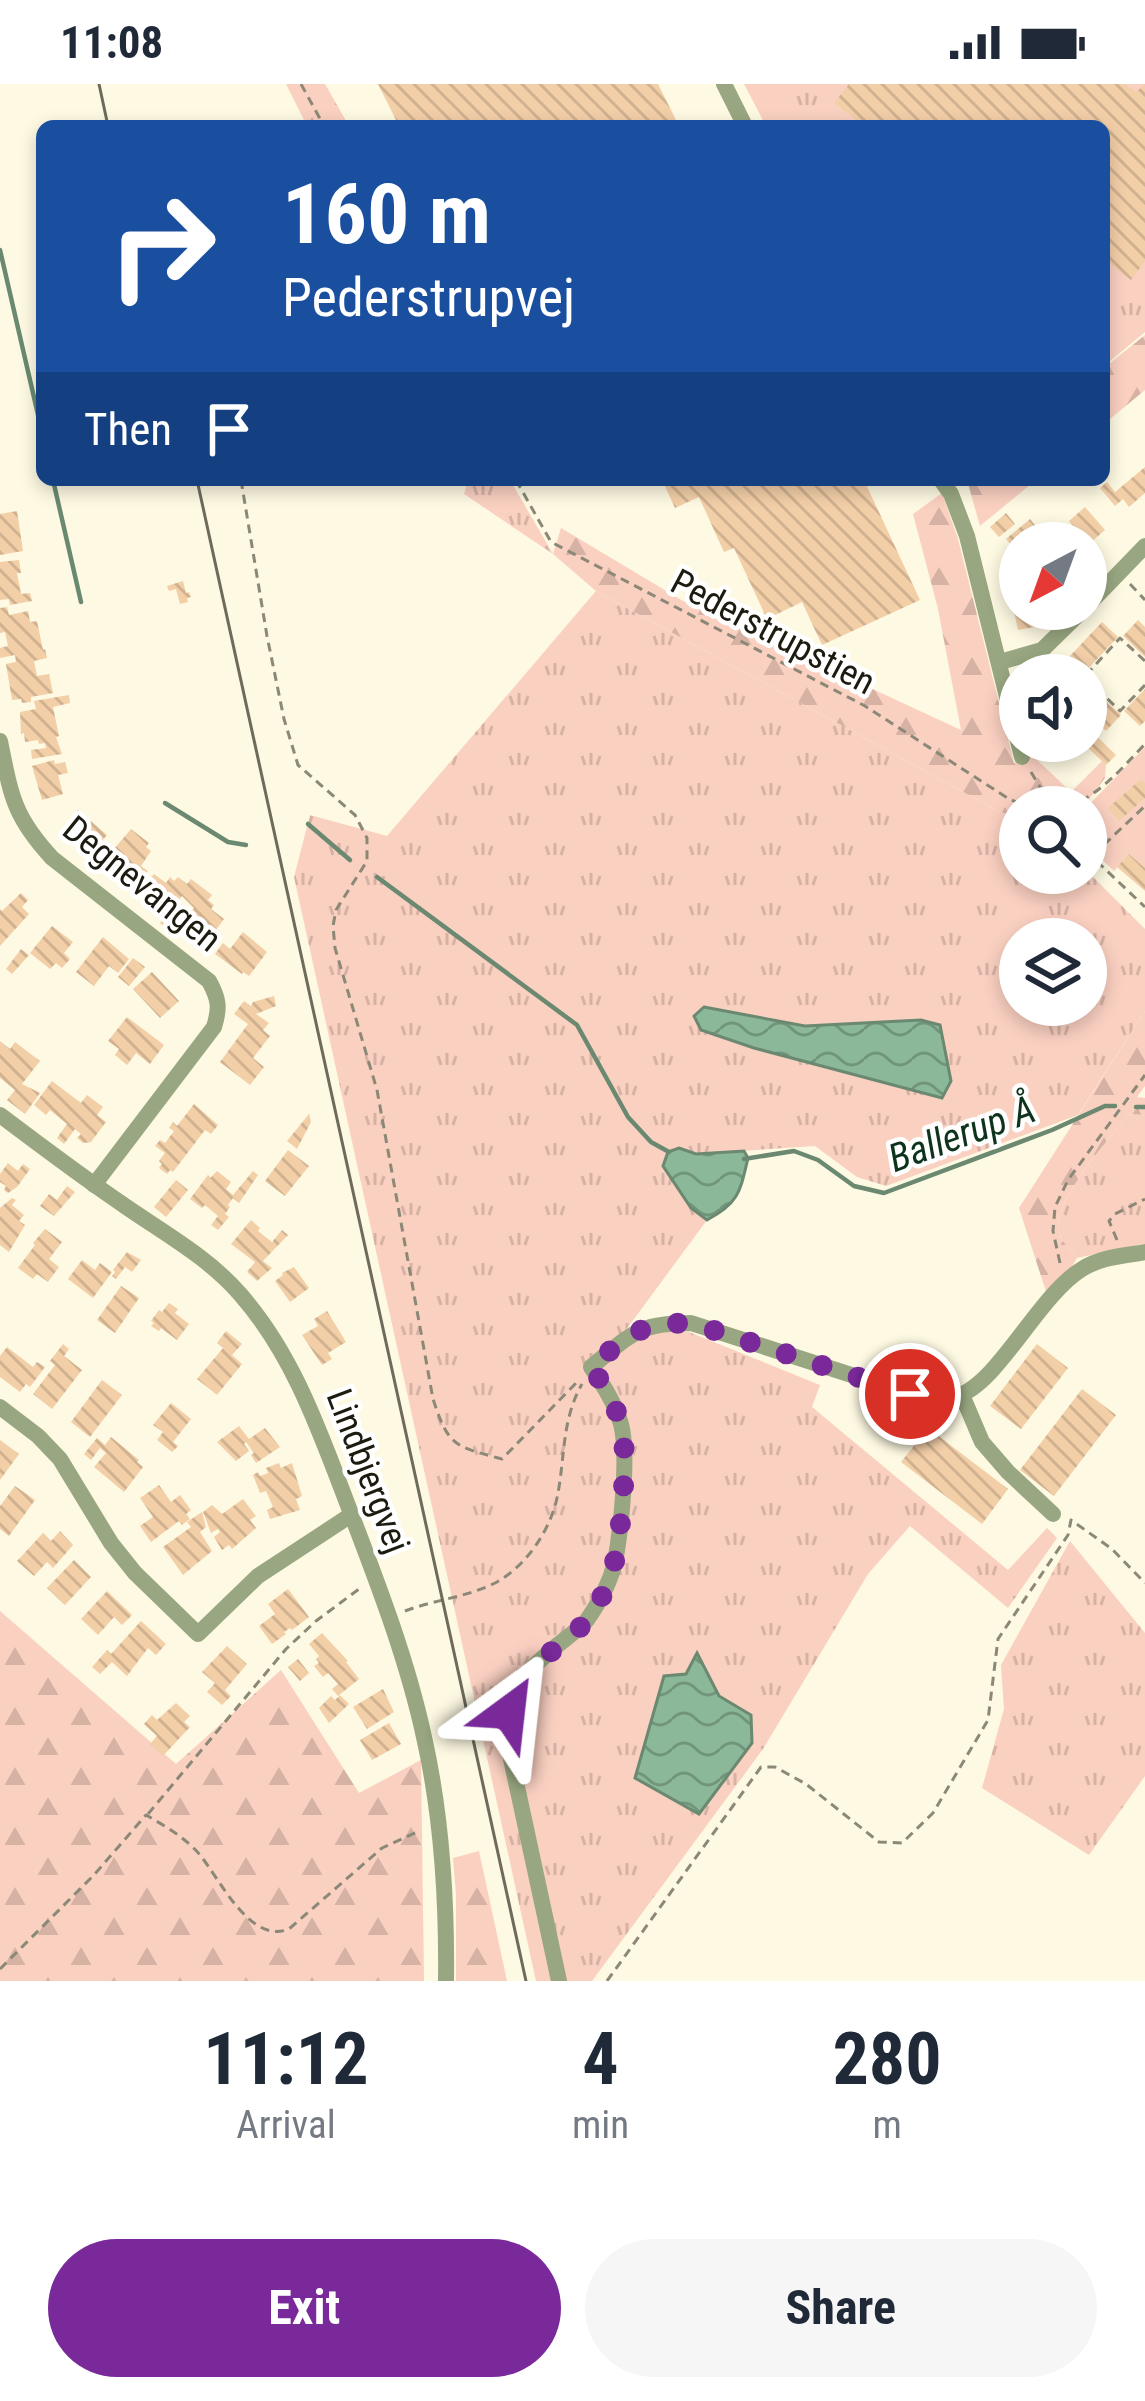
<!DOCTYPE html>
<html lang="en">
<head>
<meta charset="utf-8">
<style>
  body { margin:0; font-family:"Roboto Condensed",sans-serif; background:#f6f6f7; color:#1f2937; height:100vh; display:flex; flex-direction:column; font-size:45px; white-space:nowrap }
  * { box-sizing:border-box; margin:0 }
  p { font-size:39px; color:#747a83 }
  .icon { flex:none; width:66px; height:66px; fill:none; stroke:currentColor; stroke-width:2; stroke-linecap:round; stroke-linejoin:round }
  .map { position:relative; height:1897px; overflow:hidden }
  .drawer { display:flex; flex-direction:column; background:#fff; flex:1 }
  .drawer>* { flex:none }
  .banner { position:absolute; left:36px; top:36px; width:1074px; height:366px; border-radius:18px; box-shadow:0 6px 18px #0003; background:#1a4fa0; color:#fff; overflow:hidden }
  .needle { width:78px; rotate:221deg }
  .buttons { position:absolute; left:999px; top:438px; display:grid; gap:24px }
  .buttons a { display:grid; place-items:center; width:108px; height:108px; border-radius:50%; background:#fff; box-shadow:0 6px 18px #0003; font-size:60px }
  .pin { position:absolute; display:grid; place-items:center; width:102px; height:102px; color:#fff; margin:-51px; border:6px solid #fff; border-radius:50%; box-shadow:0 3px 12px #0007 }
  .me { position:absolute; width:132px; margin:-66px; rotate:30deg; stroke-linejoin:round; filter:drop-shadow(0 0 9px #0008) }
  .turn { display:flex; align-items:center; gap:42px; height:252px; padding:0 48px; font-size:54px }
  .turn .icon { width:156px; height:156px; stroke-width:2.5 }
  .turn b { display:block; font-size:84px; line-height:102px }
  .then { display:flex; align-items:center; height:114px; padding:0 48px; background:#0003; gap:24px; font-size:45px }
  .eta { display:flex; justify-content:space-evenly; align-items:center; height:204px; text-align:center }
  .eta b { font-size:72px; font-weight:700; line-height:84px }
  .action { display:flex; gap:24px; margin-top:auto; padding:24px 48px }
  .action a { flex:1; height:138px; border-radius:72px; background:#7a299a; color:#fff; font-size:48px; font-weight:700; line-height:138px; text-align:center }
  .action a+a { background:#f6f6f7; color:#1f2937 }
  .status { display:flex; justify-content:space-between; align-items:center; height:84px; padding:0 60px; background:#fff; direction:ltr }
  .status svg { height:33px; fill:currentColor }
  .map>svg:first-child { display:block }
</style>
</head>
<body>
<div class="status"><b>11:08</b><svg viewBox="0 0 49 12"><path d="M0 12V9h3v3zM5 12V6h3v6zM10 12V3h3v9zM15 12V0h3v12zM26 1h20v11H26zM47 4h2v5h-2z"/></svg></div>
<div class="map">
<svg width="1145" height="1897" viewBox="0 0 1145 1897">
  <defs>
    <pattern id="grass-tufts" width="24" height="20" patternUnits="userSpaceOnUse" patternTransform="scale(3)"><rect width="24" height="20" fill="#fad0c1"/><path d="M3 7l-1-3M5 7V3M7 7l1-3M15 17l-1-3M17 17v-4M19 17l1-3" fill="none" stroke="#d6b2a5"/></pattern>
    <pattern id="forest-firs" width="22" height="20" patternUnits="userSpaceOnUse" patternTransform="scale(3)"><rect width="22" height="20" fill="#fad0c1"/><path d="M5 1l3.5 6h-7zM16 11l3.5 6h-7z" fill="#d6b2a5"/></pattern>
    <pattern id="water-waves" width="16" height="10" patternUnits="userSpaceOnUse" patternTransform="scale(3)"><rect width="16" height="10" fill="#8bb899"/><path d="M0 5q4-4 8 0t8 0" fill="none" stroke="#71957b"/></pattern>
    <pattern id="building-back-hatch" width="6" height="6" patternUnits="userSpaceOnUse" patternTransform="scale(3)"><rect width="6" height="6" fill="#f3cfa8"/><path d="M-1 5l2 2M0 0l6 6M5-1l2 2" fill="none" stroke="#d0b190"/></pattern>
  </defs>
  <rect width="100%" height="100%" fill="#fef9e2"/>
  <g fill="url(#grass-tufts)" fill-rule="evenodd">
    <path d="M744,0h401v248l-41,34v-240h-338z"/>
    <path d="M468,396h42l43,74 -89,-60z"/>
    <path d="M596,507l402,220 22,8v54h66v-3l59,59v82l-67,104 -192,71 -29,-9 -42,-31 -119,8 -17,-5 12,59 16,12 -87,118 35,-7 34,1 131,53 -8,22 196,163 39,-42 10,10 -49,70 -98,-82 -42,48 -105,175 -171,232h-56l-242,-1104 16,-62 77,21zM1020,855h66v66h-66z"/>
    <path d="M1129,1030l16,1v129l-68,14c-6,-7 -14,-15 -17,-23 -11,-32 50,-96 69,-121z"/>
    <path d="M1070,1457l75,92v143l-56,79 -107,-67 22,-79 -3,-44z"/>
  </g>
  <g fill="url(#forest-firs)">
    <path d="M286,0h39l24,42h-42z"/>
    <path d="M1145,251v55l-41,34v-56z"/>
    <path d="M967,396h69l-56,46z"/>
    <path d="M942,409l16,46 56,224 18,-8 39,37 31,-31 4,4 -1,13 -22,29h-63v12l-22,-8 -402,-220 -43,-37 8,-26 122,73 278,129 -23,-121 -25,-95z"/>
    <path d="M1145,927v75l-8,11 8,1v17l-16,-1c-19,25 -80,89 -69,121 3,8 11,16 17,23l-27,46 -31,-96z"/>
    <path d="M0,1527l176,153 105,-94 78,123 62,-33 3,221h-424z"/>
    <path d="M479,1767l28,130h-51v-87l-3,-36z"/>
  </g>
  <path fill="#fad0c1" d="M1145,663v121l-16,-14 -15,17 -28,-27v-36z"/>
  <g fill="url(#water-waves)" stroke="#6a8970" stroke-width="3">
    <path d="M704,923l101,19 116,-6 19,5 11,56 -9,17 -188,-50 -53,-18 -7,-14z"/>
    <path d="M679,1064l17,6 48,-3 4,7c-8,34 -9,45 -41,62l-16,-12 -28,-42 5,-14z"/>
    <path d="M697,1569l22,43 32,19 1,28 -53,71 -64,-36 29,-102 22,-2z"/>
  </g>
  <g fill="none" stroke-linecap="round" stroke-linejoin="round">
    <g stroke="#6a8970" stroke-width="4.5">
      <path d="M0,166l42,182"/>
      <path d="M53,396l28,122"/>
      <path d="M165,719l63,39 18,3"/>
      <path d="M308,740l42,36"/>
      <path d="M377,793l200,148 51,92 23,25 18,10"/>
      <path d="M1136,1023h9"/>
      <path d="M744,1075l50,-8 24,9 36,26 30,7 168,-63 53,-24h10"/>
    </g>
  </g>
  <g fill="url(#building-back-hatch)" fill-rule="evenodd">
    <path d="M378,0h280l21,42h-280z"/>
    <path d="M849,0h276l11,8 9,-8v177l-14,19 -27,-21v-133h-240l-30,-23z"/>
    <path d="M1145,383v26l-16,14 -6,-8 -8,7 -15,-18 7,-6 8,10z"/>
    <path d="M662,396h202l56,120 -98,45 -20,-43 -35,17 -33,-71 -10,4 -25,-55 -24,11z"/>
    <path d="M1085,423l20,23 -16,14 -20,-23z"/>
    <path d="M17,427l6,40 -23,4v-41z"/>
    <path d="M1006,429l9,11 -16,13 -9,-10z"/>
    <path d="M1030,435l13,16 -9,8h-14v12l-14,-16z"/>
    <path d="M19,476l2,13h-4l4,21 9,-1 2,8 -22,4 -1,-6 -9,1v-38z"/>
    <path d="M1020,492v33h16l4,17 -22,4 -11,-51z"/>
    <path d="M183,497l3,12 3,-1 2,5 -4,1 1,4 -8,2 -4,-15 -7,2 -2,-5z"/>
    <path d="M7,523l2,8 19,-4 2,11 7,-1 6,29 2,-1 2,9 -13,3 3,15 12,-2 4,19 -22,4v5l-9,1 -1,-4 -9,1 -6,-36 10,-2 -1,-7 -15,3v-10l8,-2 -3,-14 -5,1v-25z"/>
    <path d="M1138,536l7,7v30l-22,-21z"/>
    <path d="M1102,538l16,15 -34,36 -16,-15z"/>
    <path d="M1086,598l35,33 -15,16 -20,-19z"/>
    <path d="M1145,605v32l-5,5 -16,-15z"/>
    <path d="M69,611l1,8 -17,4 6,29 -3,1 6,17 -30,5 -1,-9 15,-2 -1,-5 -6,1 -1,-4 -13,2 -1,-9 -3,1 -1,-22 16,-3 -2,-8z"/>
    <path d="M1086,642l30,29 -10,10 -25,-24h5z"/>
    <path d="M54,676l1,4 10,-2 3,11 -10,2 5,19 -21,6 -10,-34z"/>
    <path d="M1141,695l4,4v15l-26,23 -11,-13z"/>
    <path d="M78,726l29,25 -17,20 -29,-25z"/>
    <path d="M131,745l18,14 -3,4 5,4 -10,15 7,5 -11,15 -34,-24z"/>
    <path d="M1129,770l16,14v23l-28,-24z"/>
    <path d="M154,790l12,9 4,-6 4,4 4,-4 9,7 4,-5 21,16 -4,5 6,5 -3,4 13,10 -19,26 -24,-19 -7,8 -14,-11 7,-9 -28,-21zM182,812l12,12 -12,16 -14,-10z"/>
    <path d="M21,809l7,7 -6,7 7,7 -29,32v-37l2,2z"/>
    <path d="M52,842l21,16 -9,11 6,6 -8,9 -6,-5 -6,6 -20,-16z"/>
    <path d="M243,848l24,20 -18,24 -6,-4 -1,2 -27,-20 8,-11 7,6z"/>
    <path d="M103,853l26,22 -11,14 -9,-7 -15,20 -18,-14z"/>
    <path d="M21,865l8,6 -17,19 -6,-5z"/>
    <path d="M133,874l12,9 -16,19 -11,-9z"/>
    <path d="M152,888l27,29 -19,17 -27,-29z"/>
    <path d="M274,912l2,10 -20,8 13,9 -6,7 7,6 -17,22 11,9 -14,18 -30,-23 28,-38 -14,-10 10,-13 7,5 2,-4z"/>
    <path d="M127,933l37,28 -14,19 -14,-11 -9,12 -12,-10 4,-6 -11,-8z"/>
    <path d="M0,957l10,8 5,-7 25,19 -18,23 18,9 -15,21 -18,-14 8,-10 -15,-12z"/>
    <path d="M52,997l29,22 6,-8 16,12 -6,8 9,7 -15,20 -8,1 -6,-5 4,-4 -6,-5 -11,15 -7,-6 10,-14 -17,-14 -4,5 -12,-10z"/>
    <path d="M194,1020l24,21 -7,9 -6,-4 -32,42 -3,-2 -3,4 -8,-6 3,-4 -3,-3 6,-8 -10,-7 5,-6 5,3 9,-12 -5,-3 4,-6 4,4z"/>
    <path d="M309,1030l2,8 -14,27 -10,-8z"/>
    <path d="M288,1066l21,16 -24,30 -20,-15z"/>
    <path d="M8,1079l10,8 5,-7 7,5 -13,18 -9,6 -4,-3 2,-4 -6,-4v-8z"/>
    <path d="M217,1087l14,11 -5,7 7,6 20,-24 5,4 -19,28 -6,-5 -5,7 2,2 -5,7 4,3 -11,13 -7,-5 7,-9 -13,-11 -3,3 -12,-9 18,-24 2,3z"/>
    <path d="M176,1096l12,10 -22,27 -12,-10z"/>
    <path d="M67,1102l8,6 -21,24 -14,-10 9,-12 8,6z"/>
    <path d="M12,1114l4,2 -4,5 12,10 -5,6 6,4 -16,27 -9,-7v-37z"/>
    <path d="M251,1136l9,8 -2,3 14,11 10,-12 6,5 -25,26 9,7 -15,13 -10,-9 8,-10 -24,-18z"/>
    <path d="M45,1145l17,13 -13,17 10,8 -11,15 -11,-8 -4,5 -15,-11 17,-23 -2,-2z"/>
    <path d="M127,1168l14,8 -9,12 -7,-5 -9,12 -4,-3 3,-4 -2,-2z"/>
    <path d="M82,1176l13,10 5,-7 12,9 -19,26 -25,-19z"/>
    <path d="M294,1183l15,21 -19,14 -15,-21 8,-6 -1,-2z"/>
    <path d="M121,1202l18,12 -24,35 -18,-13z"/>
    <path d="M169,1219l9,6 -3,4 14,11 -12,16 -16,-12 -2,3 -8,-5 3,-3 -3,-2 8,-11 3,2z"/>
    <path d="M327,1227l19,31 -18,11 4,6 -10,6 -20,-30 16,-9 -4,-7z"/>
    <path d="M226,1247l16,13 -10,11 10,9 -25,31 -20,-16 26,-31 -6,-5z"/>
    <path d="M63,1260l6,5 -5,7 18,14 -30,39 -19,-15 22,-29 -5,-4z"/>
    <path d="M1037,1260l31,24 -47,61 -31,-23z"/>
    <path d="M7,1263l26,20 4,-5 8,5 -15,20 -4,-3 -6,8 -20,-15v-21z"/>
    <path d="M102,1296l20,15 -32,42 -19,-15z"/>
    <path d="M1082,1305l34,26 -62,81 -34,-26z"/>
    <path d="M171,1319l20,16 -18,23 5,4 -6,6 -15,-12 6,-8 -10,-7z"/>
    <path d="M239,1342l10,13 16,-11 15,19 -24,16 -5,-8 3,-2 -8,-11 -2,2 5,7 -13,10 -19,-19z"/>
    <path d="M928,1344l80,61 -26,35 -81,-62z"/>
    <path d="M111,1353l28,23 -2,2 6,5 -19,25 -30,-25 12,-14 -6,-5 -9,12 -7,-6 13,-16 8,7z"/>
    <path d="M0,1356l19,14 -19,26z"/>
    <path d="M279,1379l2,5 11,-5 10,33 -6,3 4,11 -30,9 -3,-9 6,-3 -7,-16 -6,2 -7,-18 5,-3 2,4 8,-3 -2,-5z"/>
    <path d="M159,1401l12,17 9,-7 11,15 -5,4 4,5 -8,6 -3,-4 -28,21 -11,-16 13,-9 -13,-19z"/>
    <path d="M15,1402l20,14 -26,36 -9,-7v-23z"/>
    <path d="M243,1415l13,17 -6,4 6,8 -24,21 -3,-4 -7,5 -8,-13 6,-5 -2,-3 -7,4 -8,-21 9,-7 10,9z"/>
    <path d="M202,1428l4,15 -6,5 12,19 -29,24 -20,-28 28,-20 -4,-5z"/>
    <path d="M60,1447l13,14 -20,23 -6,-6 -13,14 -17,-15 26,-28 8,8z"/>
    <path d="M74,1476l17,17 -26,28 -18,-17z"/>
    <path d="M288,1505l21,28 -17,13 -2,-2 -6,4 2,2 -14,10 -13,-18 16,-12 -7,-10z"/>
    <path d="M107,1507l25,24 -10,10 -8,-8 -16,18 -17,-16z"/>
    <path d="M141,1537l25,23 -10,11 -8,-7 -21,28 -15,-14 -12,12 -8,-7 15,-17 4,4z"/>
    <path d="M322,1549l26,28 -2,1 13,17 -21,17 -6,-7 6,-5 -10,-11 -5,4 -9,-11 5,-3 -3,-4 3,-3 -10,-12z"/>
    <path d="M227,1562l20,18 -22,26 6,6 -9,9 -15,-13 8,-9 -13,-11z"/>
    <path d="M298,1575l11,14 -9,8 -12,-14z"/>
    <path d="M383,1605l11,23 -27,17 -14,-22z"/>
    <path d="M340,1611l9,9 -20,19 -10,-15 12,-12 4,4z"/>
    <path d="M176,1619l14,13 -6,6 6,5 -27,29 -13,-12 7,-8 -13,-12 8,-9 5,5z"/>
    <path d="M389,1639l12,21 -29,16 -12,-20z"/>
  </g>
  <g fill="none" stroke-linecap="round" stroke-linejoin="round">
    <g stroke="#8c8877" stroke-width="3" stroke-dasharray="9 6" stroke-linecap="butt">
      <path d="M301,0l23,42"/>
      <path d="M241,396l26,156 17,83 14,46 57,50 12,23v23l-31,49 -3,16 2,22 42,142 56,309c16,49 22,47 69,60l76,-78"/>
      <path d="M516,396l35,62 314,164 144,93 20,8"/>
      <path d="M1130,500l15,16"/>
      <path d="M1086,591l34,-37 25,23"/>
      <path d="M1086,594l34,33 25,-26"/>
      <path d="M1031,688l21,35"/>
      <path d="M1067,723c33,-12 54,-38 78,-63"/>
      <path d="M1086,767l59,56"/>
      <path d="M1093,771l52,-49"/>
      <path d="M1117,1156l-8,-19 6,-7 30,-15"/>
      <path d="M1060,1179l-7,-32 2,-24 13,-27 77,-105"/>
      <path d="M405,1527c29,-11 62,-14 90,-28 32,-17 57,-55 63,-90 7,-38 4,-74 24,-109"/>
      <path d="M148,1730l138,-165 30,-28 47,-35"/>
      <path d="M0,1885l94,-94 52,-60c19,11 40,23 54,40 20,24 50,90 89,74l93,-81 37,-17"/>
      <path d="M607,1897l154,-214h14l31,17 73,58 23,1 31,-30 55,-93 10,-81 70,-104 3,-15 41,29 33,34"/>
    </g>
    <g stroke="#98a781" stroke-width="16">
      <path d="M724,0l21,42"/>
      <path d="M941,396l10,14 16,42 55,221"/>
      <path d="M1086,523l59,-61"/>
      <path d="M1000,578l42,-12 42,-41"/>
      <path d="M0,657c11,54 13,75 52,117l157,123c10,18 11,27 5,46l-120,158"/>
      <path d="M0,1031c41,31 82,62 125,91 39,27 84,52 115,88 51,58 77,130 104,201 30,79 62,159 80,242 18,80 23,162 22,244"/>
      <path d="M962,1311l20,47 26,30 45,42"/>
      <path d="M0,1323l38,29 22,23 51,84 24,30 63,61 60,-58 93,-61"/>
      <path d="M559,1897l-51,-236c1,-56 9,-66 51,-101 10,-8 20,-15 28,-24 12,-17 23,-37 28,-58 6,-32 14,-108 6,-138 -6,-21 -18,-39 -30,-57 41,-33 46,-44 100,-44l219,71c15,2 32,7 47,2 41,-12 81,-100 125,-127 19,-12 41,-13 63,-17"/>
    </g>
    <g stroke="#6e6b5c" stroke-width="3">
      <path d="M99,0l9,42"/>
      <path d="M197,396l329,1501"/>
    </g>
  </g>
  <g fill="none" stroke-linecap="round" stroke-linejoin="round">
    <path stroke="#7a299a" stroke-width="21" stroke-dasharray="0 37.8" d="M509,1628c16,-57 43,-52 76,-90 13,-16 25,-38 29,-58 7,-29 15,-112 7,-139 -6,-22 -18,-40 -30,-59 41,-32 46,-43 100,-43l219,71"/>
  </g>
  <g text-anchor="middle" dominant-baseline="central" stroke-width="9" stroke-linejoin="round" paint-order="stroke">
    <g font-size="36" fill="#1d1b10" stroke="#fff">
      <text transform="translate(773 548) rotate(28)">Pederstrupstien</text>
      <text transform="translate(142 800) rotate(39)">Degnevangen</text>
      <text transform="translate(368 1387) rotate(69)">Lindbjergvej</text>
    </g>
    <g font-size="39" font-style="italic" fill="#0e331d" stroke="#fff">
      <text transform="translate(962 1050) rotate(-20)">Ballerup Å</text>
    </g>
  </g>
</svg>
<div class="buttons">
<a><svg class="needle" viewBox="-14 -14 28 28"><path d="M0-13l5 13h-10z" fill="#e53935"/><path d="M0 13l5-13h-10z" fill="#747a83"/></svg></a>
<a><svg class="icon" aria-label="sound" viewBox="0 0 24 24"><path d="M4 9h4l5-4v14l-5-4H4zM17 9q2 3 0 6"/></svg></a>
<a><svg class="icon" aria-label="search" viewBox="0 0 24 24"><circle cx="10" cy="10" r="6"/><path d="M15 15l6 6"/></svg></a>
<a><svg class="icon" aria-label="layers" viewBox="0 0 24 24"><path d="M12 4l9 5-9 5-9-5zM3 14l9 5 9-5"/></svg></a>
</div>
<div class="pin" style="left:910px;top:1310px;background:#d93025"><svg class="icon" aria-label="arrive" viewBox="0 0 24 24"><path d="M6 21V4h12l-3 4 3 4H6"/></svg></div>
<svg class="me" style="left:509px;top:1628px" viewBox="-20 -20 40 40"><path d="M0-17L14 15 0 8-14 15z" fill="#7a299a" stroke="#fff" stroke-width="4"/></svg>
<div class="banner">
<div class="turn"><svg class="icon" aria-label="right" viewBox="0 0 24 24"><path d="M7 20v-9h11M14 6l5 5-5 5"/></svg><div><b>160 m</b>Pederstrupvej</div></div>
<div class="then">Then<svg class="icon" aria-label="arrive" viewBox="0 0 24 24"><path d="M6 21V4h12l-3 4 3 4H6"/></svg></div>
</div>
</div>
<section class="drawer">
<div class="eta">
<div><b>11:12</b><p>Arrival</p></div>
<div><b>4</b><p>min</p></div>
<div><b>280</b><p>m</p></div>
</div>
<div class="action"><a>Exit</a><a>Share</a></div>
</section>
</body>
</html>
